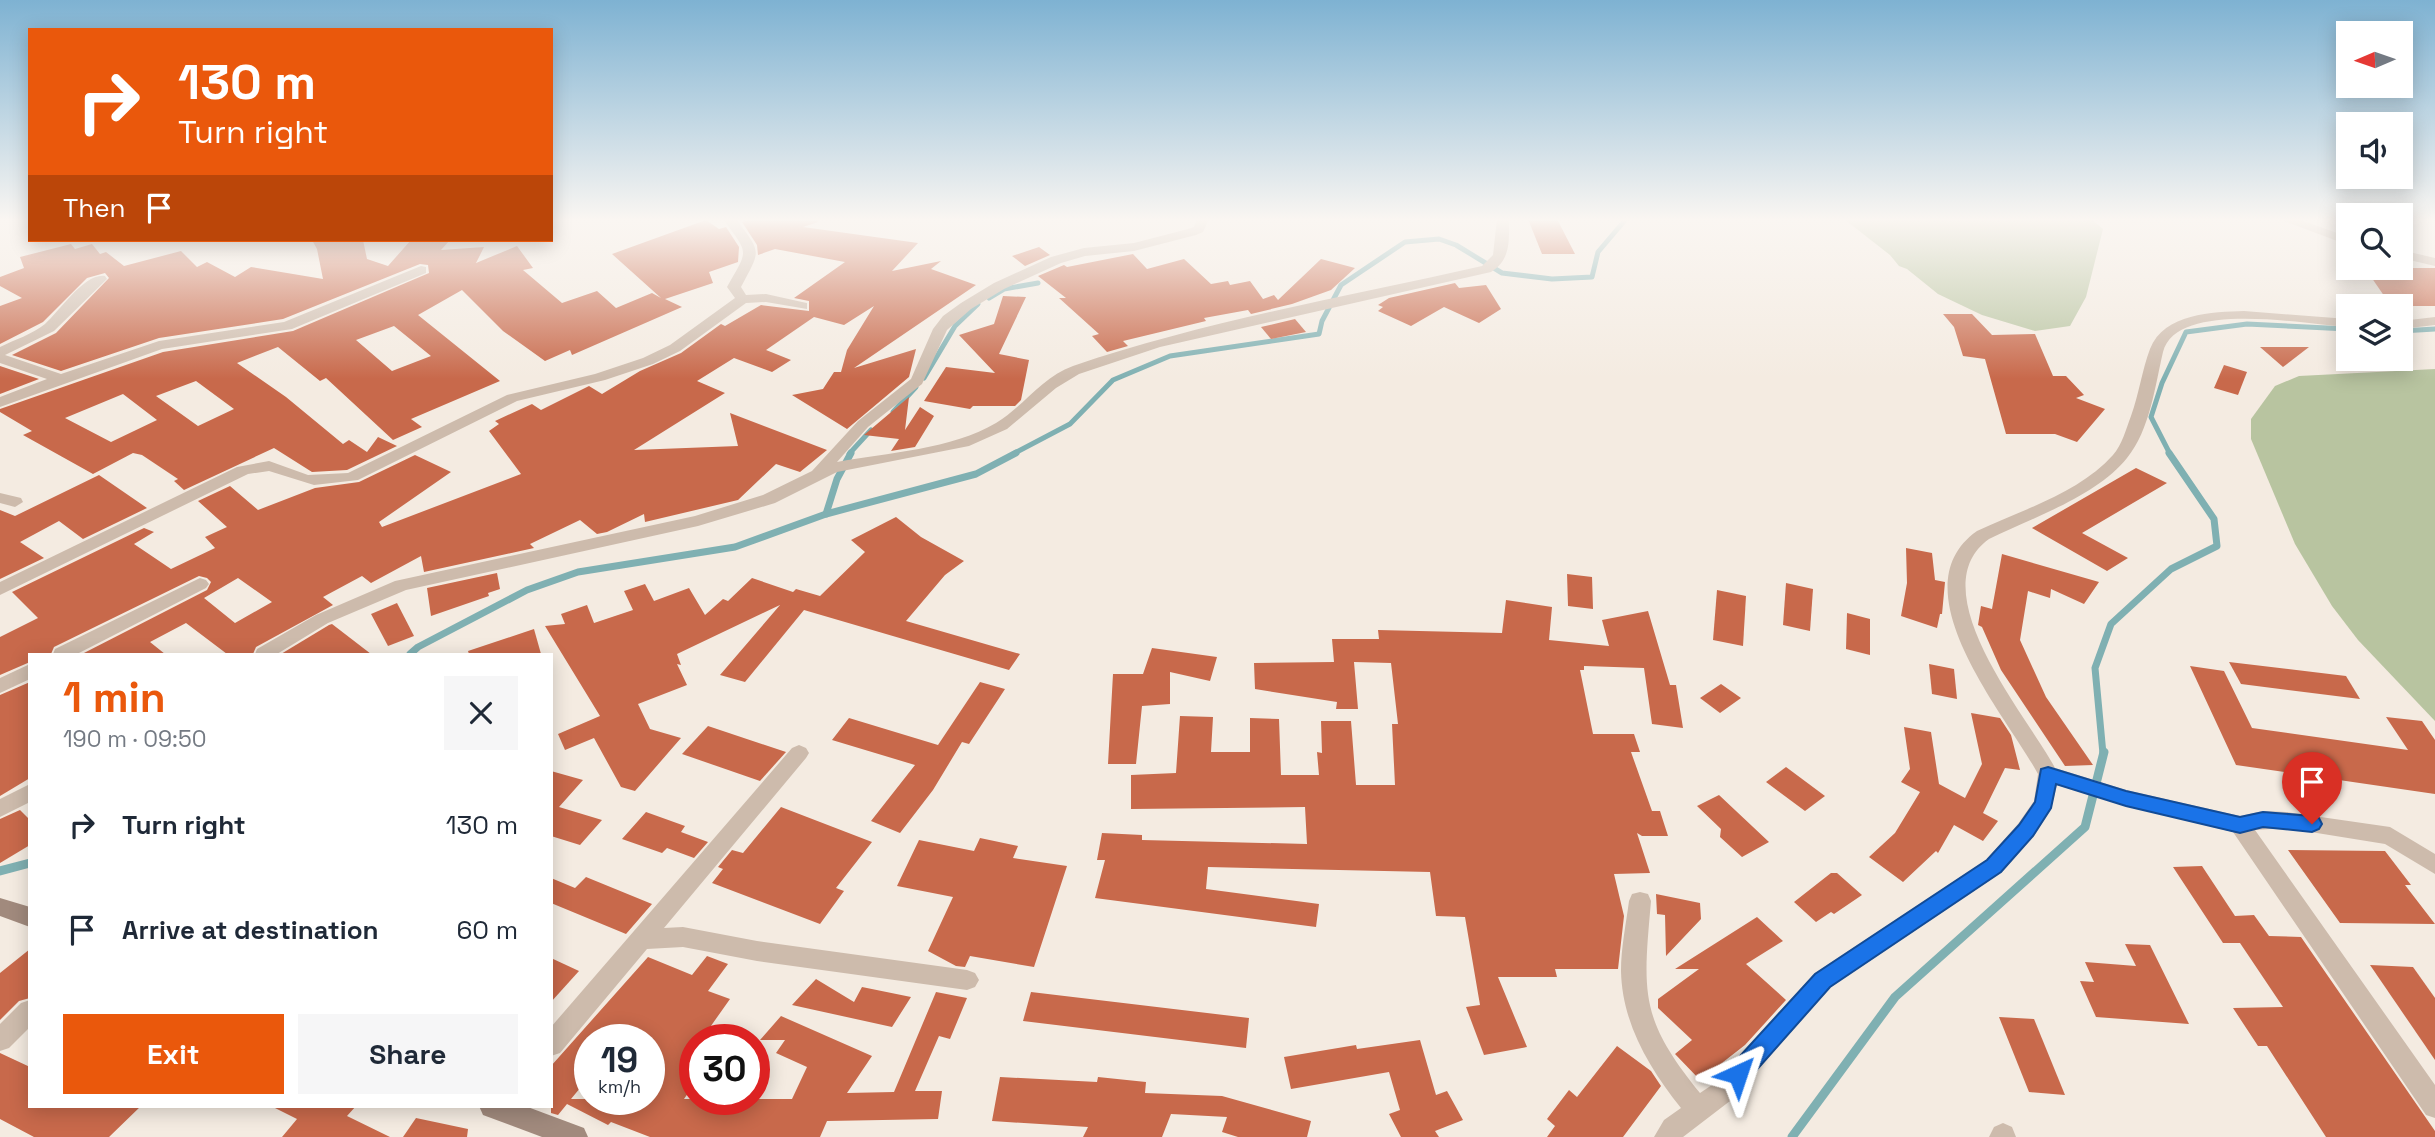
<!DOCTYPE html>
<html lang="en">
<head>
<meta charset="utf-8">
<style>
  body { margin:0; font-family:"Space Grotesk",sans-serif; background:#f6f6f7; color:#1f2937; height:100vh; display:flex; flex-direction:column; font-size:26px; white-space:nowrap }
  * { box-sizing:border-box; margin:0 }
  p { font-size:23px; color:#747a83 }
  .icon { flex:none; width:38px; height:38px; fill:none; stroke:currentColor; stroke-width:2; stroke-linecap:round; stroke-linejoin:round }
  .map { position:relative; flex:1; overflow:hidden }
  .panel { position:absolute; left:28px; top:653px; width:525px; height:455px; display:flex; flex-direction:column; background:#fff; border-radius:0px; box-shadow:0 4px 18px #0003 }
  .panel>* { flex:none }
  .top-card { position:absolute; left:28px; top:28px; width:525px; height:214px; border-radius:0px; box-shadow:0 4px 18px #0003; background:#ea580c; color:#fff; overflow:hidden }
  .needle { width:46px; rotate:268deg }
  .controls { position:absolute; left:2336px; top:21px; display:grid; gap:14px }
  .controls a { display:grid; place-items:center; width:77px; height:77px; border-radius:0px; background:#fff; box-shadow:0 4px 18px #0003; font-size:35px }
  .speed { position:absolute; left:574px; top:1024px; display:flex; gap:14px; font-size:35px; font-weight:700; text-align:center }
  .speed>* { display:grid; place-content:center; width:91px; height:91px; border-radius:50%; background:#fff; box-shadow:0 4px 18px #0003; line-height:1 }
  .speed small { font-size:18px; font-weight:400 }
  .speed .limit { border:10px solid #d22; background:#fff; color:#111 }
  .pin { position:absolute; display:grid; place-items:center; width:60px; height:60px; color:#fff; margin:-72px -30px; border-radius:50% 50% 50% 0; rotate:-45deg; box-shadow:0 0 7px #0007 }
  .pin .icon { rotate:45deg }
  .me { position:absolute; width:77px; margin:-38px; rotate:42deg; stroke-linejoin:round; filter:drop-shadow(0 0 5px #0008) }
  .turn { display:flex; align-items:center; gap:24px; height:147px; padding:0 35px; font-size:32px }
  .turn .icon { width:91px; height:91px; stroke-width:2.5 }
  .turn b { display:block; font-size:49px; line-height:60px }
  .then { display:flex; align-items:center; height:66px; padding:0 35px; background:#0003; gap:14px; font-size:26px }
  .round { display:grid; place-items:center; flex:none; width:74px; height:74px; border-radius:0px; background:#f6f6f7 }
  .head { display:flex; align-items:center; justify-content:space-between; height:119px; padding:0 35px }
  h1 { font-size:42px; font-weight:600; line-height:52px; color:#ea580c }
  .button { display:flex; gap:14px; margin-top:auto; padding:14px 35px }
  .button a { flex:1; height:80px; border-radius:0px; background:#ea580c; color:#fff; font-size:28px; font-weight:600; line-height:80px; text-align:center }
  .button a+a { background:#f6f6f7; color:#1f2937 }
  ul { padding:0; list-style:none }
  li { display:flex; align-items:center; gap:21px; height:105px; padding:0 35px }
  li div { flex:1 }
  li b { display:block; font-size:26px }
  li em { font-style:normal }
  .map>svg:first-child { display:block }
</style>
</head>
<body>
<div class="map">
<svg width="2435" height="1137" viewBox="0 0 2435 1137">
  <rect width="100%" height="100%" fill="#f4ebe1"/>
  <g fill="#b8c4a0">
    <path d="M1844,219h247l12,10 -17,68 -16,29 -35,5 -53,-16 -44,-21 -31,-25 -8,-3 -9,-11z"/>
    <path d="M2435,369v352l-77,-81 -26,-34 -37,-62 -44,-105v-20l24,-33 24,-10z"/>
  </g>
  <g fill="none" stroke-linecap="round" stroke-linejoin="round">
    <g stroke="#7fb0b2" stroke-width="5">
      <path d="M989,298l15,-9 34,-6"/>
      <path d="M2401,331l34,-2"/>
      <path d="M924,378l31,-52 23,-22"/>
      <path d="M893,412l23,-25"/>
      <path d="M849,454l22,-24"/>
      <path d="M1013,454l57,-30 43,-44 57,-24 149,-22 3,-13 19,-36 64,-43 34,-3 17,6 46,28 50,6 40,-2 6,-25 28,-33"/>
      <path d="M2170,454l-19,-37 11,-34 24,-51 61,-8 101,5"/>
    </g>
    <g stroke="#7fb0b2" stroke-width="7">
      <path d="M826,514l11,-35 14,-26"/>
      <path d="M410,654l8,-7 109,-57 51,-18 157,-25 91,-33 150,-40 40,-21"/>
      <path d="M2103,754l-8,-86 16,-44 60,-55 46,-23 -3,-27 -45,-66"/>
    </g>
    <g stroke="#7fb0b2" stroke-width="9">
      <path d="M0,871l30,-8"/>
      <path d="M1792,1137l103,-140 190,-170 19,-75"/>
    </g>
  </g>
  <g fill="#c8694b" fill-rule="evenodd">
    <path d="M753,219h64l1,3 -15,5 115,16 -26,28 49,-10 -10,8 45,16 -122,83 62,-19 -7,28 -62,52 -55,-34 31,-6 11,-17h7l6,-22 27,-44 -30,19 -30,-8 -48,33 25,10 -19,12 -38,-14 -37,23 28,12 -91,57 104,-4 -8,-33 97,37 -27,22 -24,-8 -38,36 -93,22 -1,-8 -37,18 -10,2 -17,-14 -50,24 4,4 -110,24 -3,-16 -50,27 -9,-7 -39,21 10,8 -77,42 -3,7h-26l-41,-31 -36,19 15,12h-83l125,-64 4,-8 -4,-4 -8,-2 -145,71 -3,7h-21v8l-30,13v-38l38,-19 -26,-26 132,-64 10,4 -20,12 37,25 44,-21 -10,-11 22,-10 -29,-26 32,-15 28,24 57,-22 44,-6 56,-27 36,17 -72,50 3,5 139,-53 -32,-43 10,-7 -4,-3 37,-17 9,6 48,-24 13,8 38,-23 41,-18 40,-29 4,2 36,-21 48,6v-10l-15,-3 51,-36 -70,-13 -17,6 -1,-10 -15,-23zM238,578l34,24 -37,21 -31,-25z"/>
    <path d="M1528,219h29l18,35h-33z"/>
    <path d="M706,220l13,9 7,-2 13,20 -1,15 -29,10 4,11 -48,16 17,8 -110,48 -2,-5 -25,11 -42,-30 -41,-41 -44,25 82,66 -89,38 11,8 -29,13 -67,-62 -6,3 -42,-34 -41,16 49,34 57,47 6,-4 18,12 11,-15 19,9 -50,24 -35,2 -38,-24 -90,42 -10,-9 4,-2 -36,-24 -9,-2 -40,21 -70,-39 9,-4 -32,-19v-3l163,-57 130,-21 136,-58 -1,-8 -8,-1 -137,55 -124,19 -98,33 -49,-16 44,-22 53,-55 -4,-5 -18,5 -44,44 -43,22v-38l22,-8 -22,-12v-9l24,-9 -4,-11 51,-13 4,5 17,-5 8,10 6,-2 18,14 57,-15 16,16 10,-5 28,15 16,-10 72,12 -6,-30 -5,-9h51l4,19 21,7 23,-26h39l-9,10 43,-3 -8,16 41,-17 16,22 -10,2 39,33 35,-12 19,17 36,-15 9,5 -49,-44zM394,326l37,30 -39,15 -36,-31zM196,381l38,28 -36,17 -42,-30zM123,394l34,26 -46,22 -46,-24z"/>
    <path d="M1039,247l11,8 -25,11 -13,-10z"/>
    <path d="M1133,254l14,15 37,-10 27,25 17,-3 2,4 20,-4 13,18 11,-4 4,5 43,-41 34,9 -24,22 -39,14 -41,10 -3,-4 -44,8 2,3 -83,20 5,5 -21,6 -15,-16 7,-2 -40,-36h7l-28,-22 26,-11 3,2z"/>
    <path d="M2365,268h70v38h-44z"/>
    <path d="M1455,283l4,5 27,-3 15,24 -22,14 -35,-16 -33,19 -33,-15 5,-4 -5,-2 11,-7z"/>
    <path d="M1003,296l23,1 -27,57 30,6 -8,40 -6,6h-42l-3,3 -46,-8 22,-34 49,6 -36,-38 35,-11z"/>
    <path d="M1943,314h29l20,21 43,-1 18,42h13l18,19 -8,3 29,11 -28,33 -22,-8h-49l-21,-75 -22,-3 -9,-29z"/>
    <path d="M1295,319l11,13 -35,7 -10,-12z"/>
    <path d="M2260,347h49l-26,20z"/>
    <path d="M2224,365l23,7 -9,23 -24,-7z"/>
    <path d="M0,366l39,13 -39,15z"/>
    <path d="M909,397l-4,33 15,-23 14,9 -19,31 -24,4 8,-12 -35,-4z"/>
    <path d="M2136,468l31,15 -85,50 46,25 -21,13 -75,-43z"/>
    <path d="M99,475l48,33 -64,31 -24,-18 -39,21 24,16 -44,21v-69l15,6z"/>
    <path d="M896,517l25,20 43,24 -19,14 -39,46 114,33 -11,16 -205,-60 -59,72 -25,-7 60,-70 -103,49 4,11 -4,-1 10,21 -49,19 12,25 31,9 -46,53 -14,-4 -27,-49 -29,12 -7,-16 42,-18 -55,-90 20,-2 -4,-10 26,-9 7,18 39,-13 -9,-19 21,-7 9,17 35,-13 16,27 18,-16 5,2 24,-23 41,14 3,-3 24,7 45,-44 -14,-12z"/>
    <path d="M1906,548l26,5 3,27 10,2 -3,32h-2l-3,14 -36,-12 6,-33z"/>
    <path d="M2002,554l97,28 -15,22 -33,-15 -1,9 -22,-7 -8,49 26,57 47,68 -28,1 -64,-96 -19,-43 -4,-2 3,-19 11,3z"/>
    <path d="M497,573l3,16 -12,4 1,3 -58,20 -4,-28z"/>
    <path d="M1567,574l25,3 1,32 -25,-3z"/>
    <path d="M1786,583l27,6 -3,42 -27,-6z"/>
    <path d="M1717,590l29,6 -3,50 -30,-6z"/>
    <path d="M1506,600l46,7 -3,33 60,6 -7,-26 46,-9 22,74h6l7,43 -31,-4 -8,-56 -60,-2v4h-4l13,64h41l6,18h-9l21,59h8l8,25h-26l-5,-3 13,40 -36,1 10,42 -6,53h-63l2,8h-59l29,70 -43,8 -18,-48 14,-2 -15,-88 -29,-1 -6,-44 -222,-5 -2,22 113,15 -3,23 -221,-29 10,-38h-8l5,-27 40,2v5l165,4 -2,-37 -174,2v-34l45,-2 4,-57 33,1 -2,35h39v-34l29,1 2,56h38l-2,-23 5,1 -1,-32h30l5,64h39l-3,-61h6l-7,-61 -37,-1 4,47h-22l1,-7 -82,-13 -1,-26 80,-1 -2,-23h47l-1,-9 124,3z"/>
    <path d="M397,603l17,33 -26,10 -17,-32z"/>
    <path d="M1847,613l23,6v36l-24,-6z"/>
    <path d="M332,624l39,30h-90l48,-29z"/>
    <path d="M534,629l7,25h-72l-1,-3z"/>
    <path d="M1152,648l65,9 -7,24 -40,-9v32l-28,2 -6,58h-28l5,-90h30z"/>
    <path d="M2229,662l117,14 14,23 -119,-15z"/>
    <path d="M1929,664l25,5 3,30 -25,-5z"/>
    <path d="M2190,666l34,5 28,57 156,22 -22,-33 36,4 13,19v54l-199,-29z"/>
    <path d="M30,682v96l-30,18v-101z"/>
    <path d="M980,682l25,7 -36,55 -7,-2 -29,48 -33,43 -29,-12 44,-56 -83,-25 17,-22 89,27z"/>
    <path d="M1721,684l20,14 -21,15 -20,-15z"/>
    <path d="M1971,713l29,5 11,17 9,35 -15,-2 -22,45 15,8 -15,20 -29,-16 -16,28 -2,-2 -33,31 -34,-25 26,-24 25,-41 -19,-10 9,-13 -6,-42 27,5 8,52 26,14 17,-34z"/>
    <path d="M708,726l78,26 -26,29 -78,-27z"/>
    <path d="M1786,767l39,29 -20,15 -39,-29z"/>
    <path d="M551,771l32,9 -24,27 43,13 -22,25 -29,-9z"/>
    <path d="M1719,795l50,47 -27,15 -22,-20 1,-8 -24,-23z"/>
    <path d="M781,807l91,35 -36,46 8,3 -24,33 -108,-41 11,-14 -5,-2 14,-17 11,3z"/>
    <path d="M20,810l10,10v25l-30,18v-44z"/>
    <path d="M646,812l39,14 -4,6 27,10 -14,16 -27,-10 -5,5 -40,-14z"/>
    <path d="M980,838l38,8 -5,12 54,8 -33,101 -64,-11 -5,11 -9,-1 -28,-15 25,-54 -56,-11 22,-46 55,11z"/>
    <path d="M2288,850l97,1 26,34h-6l30,39 -95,-1z"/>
    <path d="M2202,866l33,50 19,-1 15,21 32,1 134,194v6h-109l-59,-91h-9l-25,-38 50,-1 -43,-64h-17l-50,-76z"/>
    <path d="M1831,873h6l25,22 -28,19 -3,-2 -15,10 -22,-20z"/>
    <path d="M586,877l66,27 -26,30 -75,-31v-25l24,10z"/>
    <path d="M1656,894l44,9 1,16 -35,37 -1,-41 -8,-1z"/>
    <path d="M1757,917l26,24 -37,23 40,36 -41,45 -45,35 -25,-26 17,-14 -34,-32v-9l41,-30h-24z"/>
    <path d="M2125,944l25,1 39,79 -93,-7 -16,-36 14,1 -9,-20 51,4z"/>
    <path d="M30,949v49l-11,3 -19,19v-47z"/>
    <path d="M707,956l21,8 -20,27 22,8 -29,41h-6v43l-11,16h108l15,-32 -31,-14 9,-13h-25l21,-24 91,40 -25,37 47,-1 42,-100 31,6 -17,41 -11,-3 -24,55h27l-4,28 -111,2 -7,16h-170l-39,-15 -3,3 -41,-21 -9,11 -7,-2v-47l97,-109 44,18zM590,1040h59v59h-78l19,-23z"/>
    <path d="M551,958l28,13 -28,31z"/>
    <path d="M2370,965l43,2 22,31v62z"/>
    <path d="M816,979l38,23 8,-15 49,10 -19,30 -100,-22z"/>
    <path d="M1031,992l218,26 -3,30 -223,-27z"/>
    <path d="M1999,1017l35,2 31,76 -36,-3z"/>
    <path d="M1420,1040l16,55 11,-4 16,29 -28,11 4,6h-38l-12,-23 11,-4 -11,-38 -98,17 -7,-32 72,-12 1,4z"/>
    <path d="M1617,1046l34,25 10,15 -38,51h-76l8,-11 -8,-7 22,-29 8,7z"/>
    <path d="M0,1053l30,14v39h111l-32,31h-75l-34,-18z"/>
    <path d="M1000,1077l97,5 1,-5 48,5 -1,11 77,3 89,25 -4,16h-69l-16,-5 5,-15 -56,-3 -9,23h-79l5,-10 -96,-6z"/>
    <path d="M271,1106h85l-9,10 43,21h-108l15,-18z"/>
    <path d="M416,1118l52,11 -1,8h-64z"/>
  </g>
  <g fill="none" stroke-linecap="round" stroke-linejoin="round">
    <g fill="#cdbbac" fill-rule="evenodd">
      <path d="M723,219h13c26,35 25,30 5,68l5,8 20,-1 36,8 5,1v6l-41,-7 -20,1 -66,48 -27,13 -48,16 -88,21 -159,79 -44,5 -45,-14 -21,3 -248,121v-13l237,-115 32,-6 39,14 40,-2 159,-78 88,-21 48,-16 27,-13 65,-47 -8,-11c22,-39 22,-32 -4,-68z"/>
      <path d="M1197,219h12l-6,13 -7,3 -62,16 -49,5 -24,7 -57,26 -33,20 -24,21 -25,54 -54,43 -31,35c49,-9 116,-13 159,-39 27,-16 46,-46 77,-57 132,-45 272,-69 409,-100l11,-11 4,-36h12c0,21 2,41 -18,53l-331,75 -81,27 -23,14 -49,41 -38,17 -132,26 -62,31 -77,23 -292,64 -78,33 -51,31h-22l2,-5 59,-34 79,-34 300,-65 68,-21 49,-24 46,-50 53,-42 22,-50 10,-13 18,-13 33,-20 57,-26 33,-9 50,-5 54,-14 6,-2z"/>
      <path d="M2279,219h19l50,18v8z"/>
      <path d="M2401,250l34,8v8l-34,-8z"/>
      <path d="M421,266l5,1v6l-134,56 -130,20 -162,58v-10l47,-18 -47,-16v-16c14,-7 33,-13 45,-23 15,-13 39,-51 60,-48l2,3 -53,52 -49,24 56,19 98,-33 125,-19z"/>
      <path d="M2244,311l104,8v8c-39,-2 -171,-28 -185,25 -8,34 -13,78 -36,106 -30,38 -95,60 -138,81 -71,51 39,178 66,229l71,22 114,26 23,-5 23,1 104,15 45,27v20l-50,-30 -99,-16 -31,2 180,255v33l-9,-3 -193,-283 -107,-26 -69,-21 -6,24 -17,27 -32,36 -171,115 -101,114 -47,36h-29l10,-17 17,-12c-32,-40 -59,-85 -60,-137 0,-23 5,-47 8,-70l3,-7 8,-2 8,2 3,7c-8,92 -12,117 49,192l12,-8 103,-112 171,-113 32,-36 16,-23 4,-27c-31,-58 -143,-185 -61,-243 45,-21 102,-38 136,-76 9,-10 13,-26 18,-39 8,-22 11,-46 19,-67 14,-36 63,-37 94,-38z"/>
      <path d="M2435,317v8l-34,4v-8z"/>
      <path d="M0,493l21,5 2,4 -8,5 -15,-4z"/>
      <path d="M200,578l6,2 3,4 -3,4 -129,66h-24l2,-5z"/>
      <path d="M30,664v15l-30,14v-15z"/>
      <path d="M799,745l7,3 3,5 -3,5 -142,170 19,-1 74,14 210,29 8,3 4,7 -4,7 -8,3 -210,-29 -74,-14 -36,2 -87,104 -9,3v-29l241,-279z"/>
      <path d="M30,784v18l-30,15v-18z"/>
      <path d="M30,1000v27l-21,21 -9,3v-27l21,-21z"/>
      <path d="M2003,1123l9,4 4,10h-27l5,-10z"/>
    </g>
    <g fill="#a18a7d" fill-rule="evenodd">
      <path d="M0,898l30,9v20l-30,-11z"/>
      <path d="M479,1106h46l59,22 4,9h-46l-59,-22z"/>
    </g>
  </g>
  <linearGradient id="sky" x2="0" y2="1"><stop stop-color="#7eb2d2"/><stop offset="0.58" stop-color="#faf6f2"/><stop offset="1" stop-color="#faf6f2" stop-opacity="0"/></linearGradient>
  <rect width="2435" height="379" fill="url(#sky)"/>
  <path fill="#1a73e8" stroke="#114b97" stroke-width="2" d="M2048,767l78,24 114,26 23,-5 49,4 7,2 3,6 -3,5 -7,3 -49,-5 -23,6 -114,-27 -70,-22 -5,24 -18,28 -32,36 -171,115 -84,95 -8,3 -8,-3 -3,-8 3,-7 85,-93 172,-114 32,-35 16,-23 6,-33z"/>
</svg>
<div class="controls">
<a><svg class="needle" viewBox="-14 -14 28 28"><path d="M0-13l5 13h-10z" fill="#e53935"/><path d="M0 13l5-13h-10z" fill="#747a83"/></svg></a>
<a><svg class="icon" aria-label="sound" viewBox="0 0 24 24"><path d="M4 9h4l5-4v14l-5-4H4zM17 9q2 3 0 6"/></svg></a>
<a><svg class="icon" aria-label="search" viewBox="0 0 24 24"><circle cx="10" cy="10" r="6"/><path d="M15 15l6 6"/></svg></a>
<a><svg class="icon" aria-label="layers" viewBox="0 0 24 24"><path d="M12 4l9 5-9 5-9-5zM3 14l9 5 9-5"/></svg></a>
</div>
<div class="speed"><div>19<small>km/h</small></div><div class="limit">30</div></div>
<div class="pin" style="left:2312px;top:824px;background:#d93025"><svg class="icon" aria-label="arrive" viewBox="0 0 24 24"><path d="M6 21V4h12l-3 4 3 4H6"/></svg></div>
<svg class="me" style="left:1738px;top:1074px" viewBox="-20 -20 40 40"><path d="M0-17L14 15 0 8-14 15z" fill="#1a73e8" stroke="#fff" stroke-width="4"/></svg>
<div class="top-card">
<div class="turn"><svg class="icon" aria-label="right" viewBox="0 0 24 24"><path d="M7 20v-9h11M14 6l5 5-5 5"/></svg><div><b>130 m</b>Turn right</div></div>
<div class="then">Then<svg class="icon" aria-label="arrive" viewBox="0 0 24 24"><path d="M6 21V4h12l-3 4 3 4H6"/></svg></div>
</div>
<section class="panel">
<div class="head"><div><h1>1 min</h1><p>190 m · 09:50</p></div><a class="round"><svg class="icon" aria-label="close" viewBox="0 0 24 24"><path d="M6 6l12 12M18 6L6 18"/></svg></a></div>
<ul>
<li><svg class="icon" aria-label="right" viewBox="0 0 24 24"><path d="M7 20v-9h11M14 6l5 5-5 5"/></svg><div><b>Turn right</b></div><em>130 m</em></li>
<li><svg class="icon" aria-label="arrive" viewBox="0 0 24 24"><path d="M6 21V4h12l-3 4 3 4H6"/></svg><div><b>Arrive at destination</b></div><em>60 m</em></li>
</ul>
<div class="button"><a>Exit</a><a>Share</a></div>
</section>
</div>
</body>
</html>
